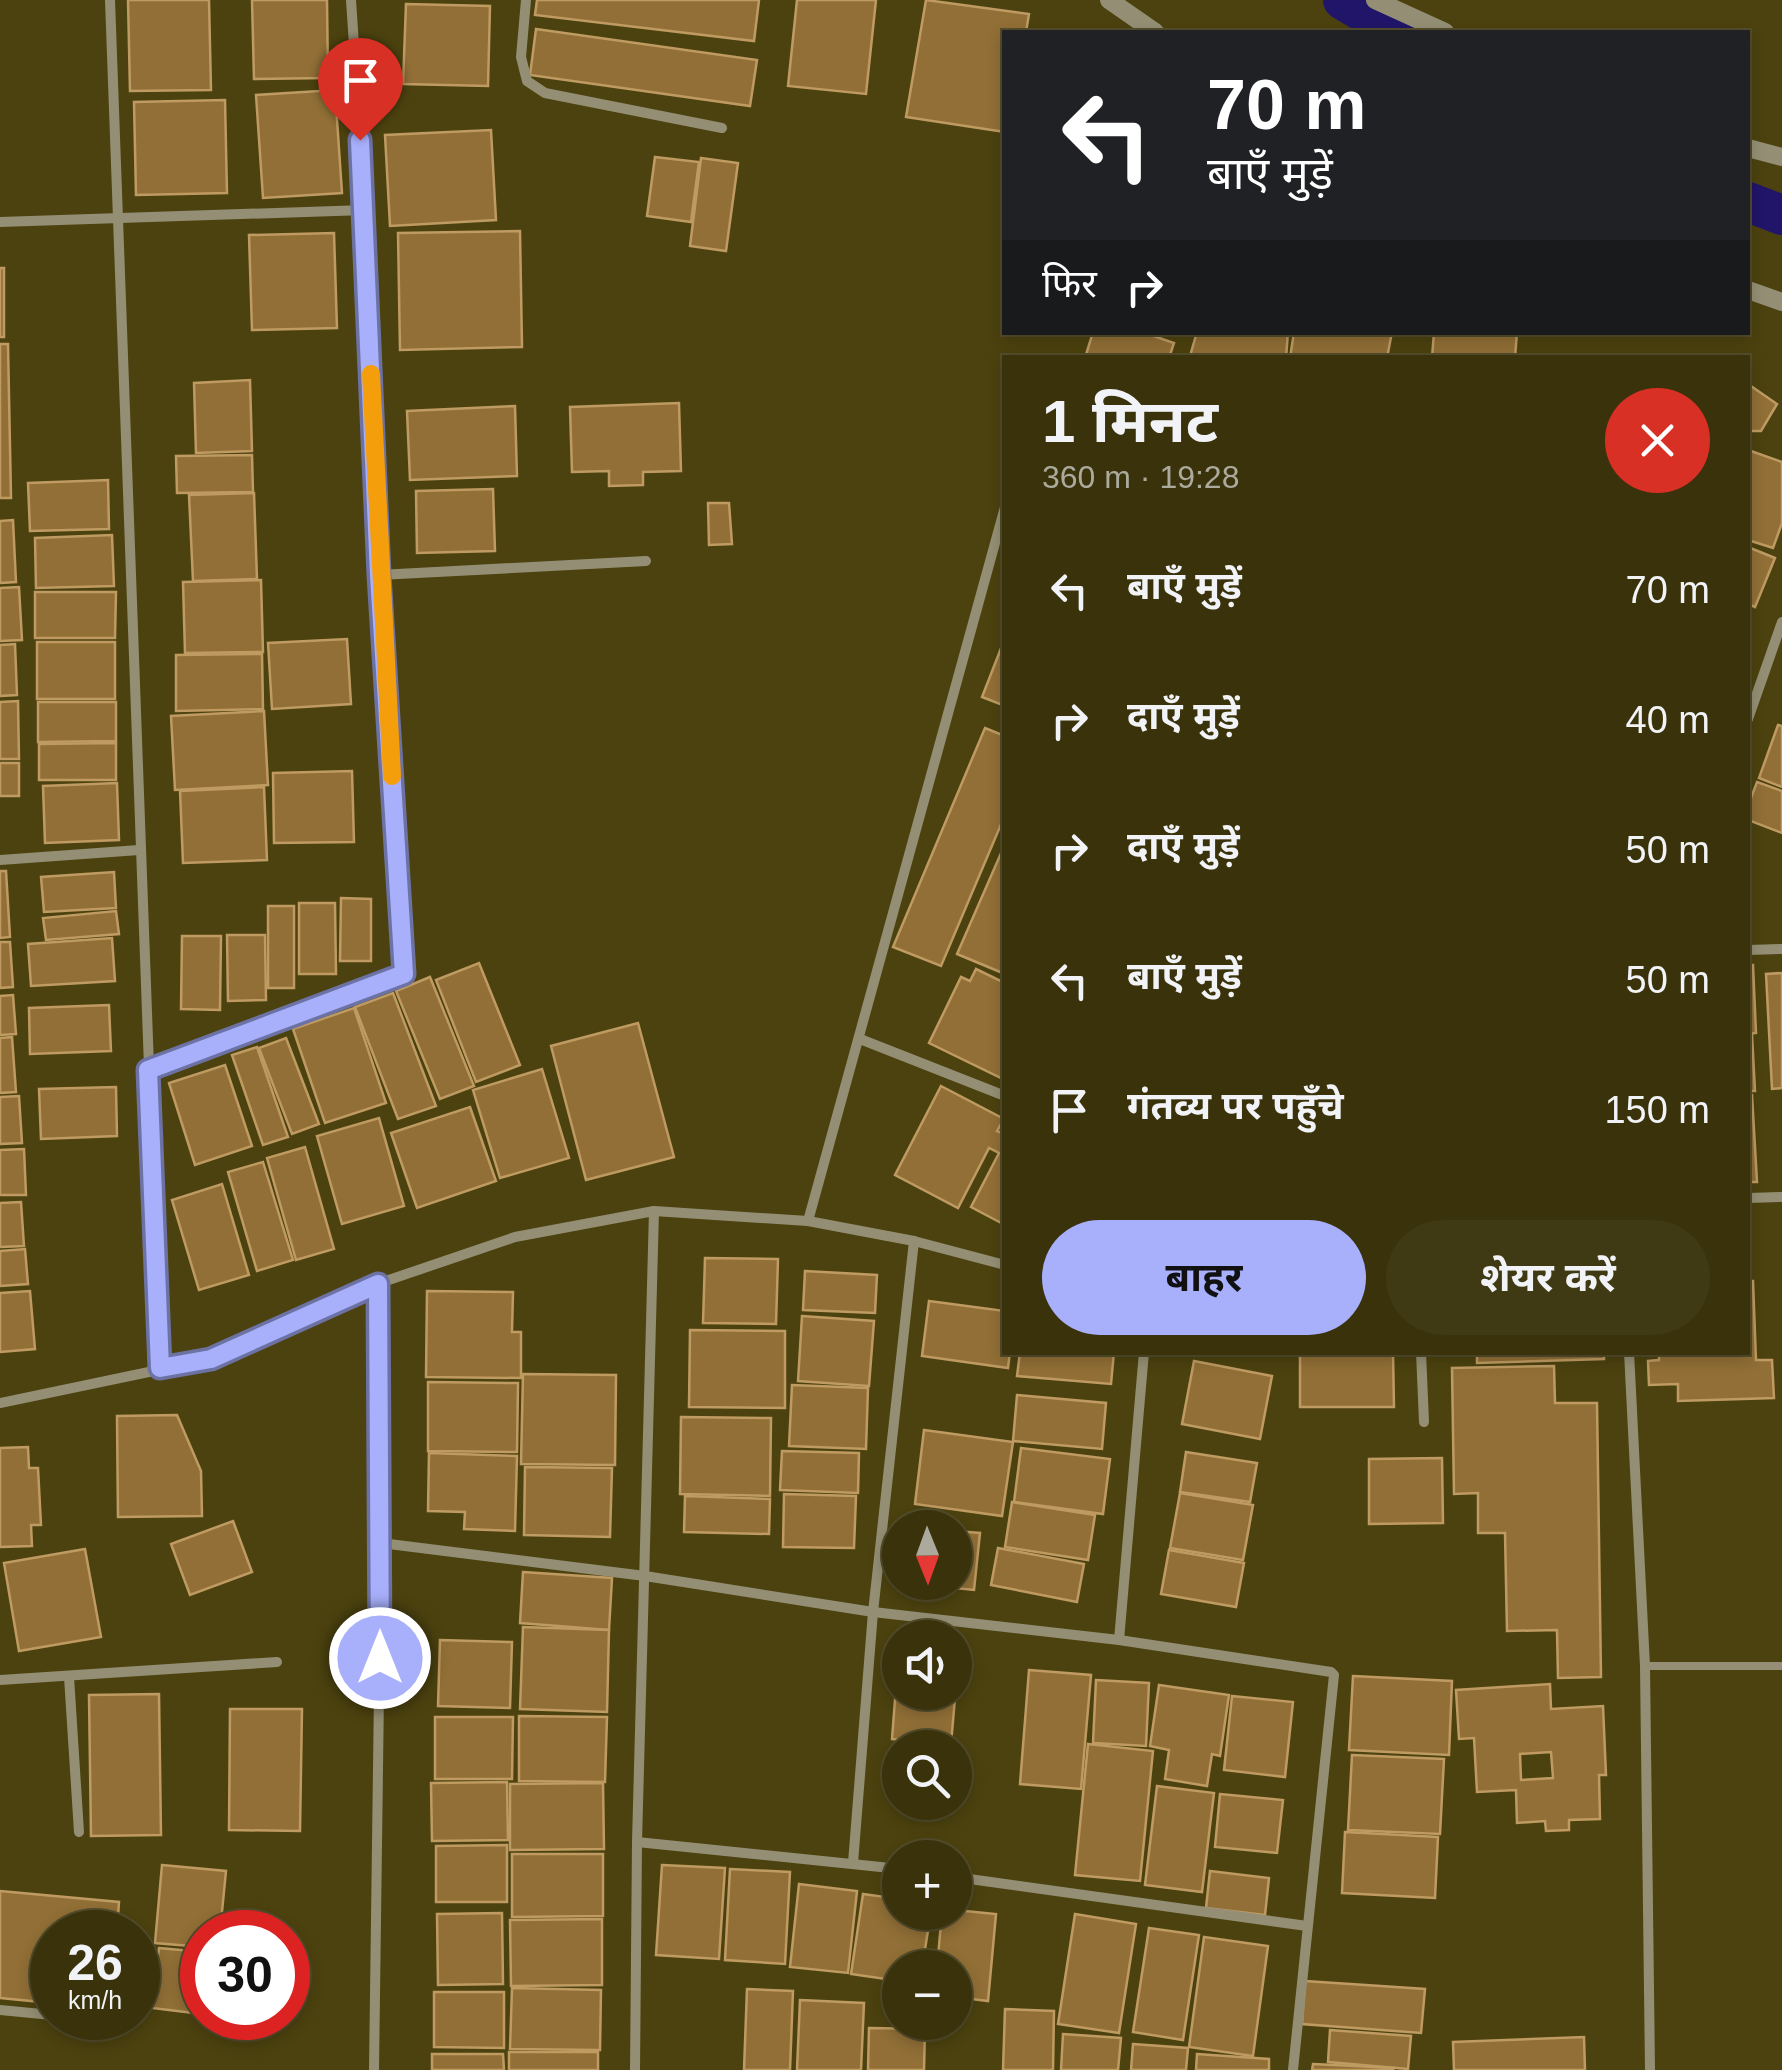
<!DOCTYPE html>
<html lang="hi">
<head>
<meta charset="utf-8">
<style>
  body { margin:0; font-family:Arial,"Noto Sans Devanagari",sans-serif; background:#403a14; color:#f1f3f6; height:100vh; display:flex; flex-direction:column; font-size:38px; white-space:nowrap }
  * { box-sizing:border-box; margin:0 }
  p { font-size:32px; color:#abaa9d }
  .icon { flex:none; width:55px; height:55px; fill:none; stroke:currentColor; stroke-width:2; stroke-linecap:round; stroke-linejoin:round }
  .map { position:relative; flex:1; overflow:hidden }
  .side { position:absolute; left:1002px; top:355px; width:748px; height:1000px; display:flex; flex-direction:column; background:#39320b; border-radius:0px; box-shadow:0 5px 15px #0003,0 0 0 2px #534d2c }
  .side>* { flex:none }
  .guide { position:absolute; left:1002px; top:30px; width:748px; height:305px; border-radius:0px; box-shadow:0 5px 15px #0003,0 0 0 2px #534d2c; background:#202124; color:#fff; overflow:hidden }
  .needle { width:65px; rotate:179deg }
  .buttons { position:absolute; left:882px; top:1510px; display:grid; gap:20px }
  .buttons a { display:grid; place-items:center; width:90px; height:90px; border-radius:50%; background:#39320b; box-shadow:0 5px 15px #0003,0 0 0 2px #534d2c; font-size:50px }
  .speed { position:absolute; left:30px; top:1910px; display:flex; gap:20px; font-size:50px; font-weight:700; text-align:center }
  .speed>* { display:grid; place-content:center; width:130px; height:130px; border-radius:50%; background:#39320b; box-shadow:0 5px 15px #0003,0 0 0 2px #534d2c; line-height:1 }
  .speed small { font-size:25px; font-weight:400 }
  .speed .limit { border:15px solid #d22; background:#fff; color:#111 }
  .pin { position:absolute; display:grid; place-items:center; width:85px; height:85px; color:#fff; margin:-102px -42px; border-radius:50% 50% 50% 0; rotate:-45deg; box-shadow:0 0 10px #0007 }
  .pin .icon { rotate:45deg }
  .me { position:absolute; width:110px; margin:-55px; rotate:0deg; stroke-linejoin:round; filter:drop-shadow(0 0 8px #0008) }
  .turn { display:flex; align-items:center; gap:35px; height:210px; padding:0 40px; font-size:45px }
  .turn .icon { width:130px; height:130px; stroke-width:2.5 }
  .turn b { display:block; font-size:70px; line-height:85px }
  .then { display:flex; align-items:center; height:95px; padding:0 40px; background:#0003; gap:20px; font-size:38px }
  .round { display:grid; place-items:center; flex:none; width:105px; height:105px; border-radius:52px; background:#403a14 }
  .summary { display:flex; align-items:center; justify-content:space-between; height:170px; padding:0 40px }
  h1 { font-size:60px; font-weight:700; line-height:75px }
  .action { display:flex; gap:20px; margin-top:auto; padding:20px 40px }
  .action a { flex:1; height:115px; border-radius:60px; background:#a8b0fc; color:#111; font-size:40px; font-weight:700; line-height:115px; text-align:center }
  .action a+a { background:#403a14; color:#f1f3f6 }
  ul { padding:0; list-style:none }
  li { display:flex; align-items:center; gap:30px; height:130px; padding:0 40px }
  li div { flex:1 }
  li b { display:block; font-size:38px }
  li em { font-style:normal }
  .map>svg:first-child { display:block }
</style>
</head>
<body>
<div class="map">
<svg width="1782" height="2070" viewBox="0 0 1782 2070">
  <rect width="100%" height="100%" fill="#4c420f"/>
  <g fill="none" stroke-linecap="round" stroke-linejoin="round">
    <g stroke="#201569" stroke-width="40">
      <path d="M1343,0l54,32"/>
      <path d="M1748,202l34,13"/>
    </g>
  </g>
  <g fill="#916f36" stroke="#bf9b62" stroke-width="2.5" fill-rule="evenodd">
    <path d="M128,0h81l2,90 -81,1z"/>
    <path d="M252,0h75l1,78 -74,1z"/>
    <path d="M537,0h222l-5,41 -219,-26z"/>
    <path d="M797,0h79l-10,94 -78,-8z"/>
    <path d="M926,0l103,14 -3,18h-21v100l-99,-15z"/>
    <path d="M406,4l84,2 -2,80 -85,-2z"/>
    <path d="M536,29l221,31 -7,46 -220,-31z"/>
    <path d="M335,90l7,103 -79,5 -7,-103z"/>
    <path d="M225,100l2,93 -91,2 -2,-93z"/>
    <path d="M491,130l5,90 -106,6 -5,-91z"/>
    <path d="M655,157l44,5 -8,60 -44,-6z"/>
    <path d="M701,158l37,5 -12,88 -36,-5z"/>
    <path d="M520,231l2,116 -122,3 -2,-117z"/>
    <path d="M334,233l3,95 -85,2 -3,-95z"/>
    <rect x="0" y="268" width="4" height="69"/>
    <path d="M1093,332h49l32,11 -5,15h-84z"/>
    <path d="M1197,332h91l-2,26 -96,-2z"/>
    <path d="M1294,332h98l-5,26h-97z"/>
    <path d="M1434,332h83l-2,26h-83z"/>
    <path d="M0,344h8l3,154h-11z"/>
    <path d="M250,380l2,71 -56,2 -2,-70z"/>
    <path d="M1748,384l29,20 -16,27h-13z"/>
    <path d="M679,403l2,68 -38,1v13l-34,1v-15l-37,1 -2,-65z"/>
    <path d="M515,406l2,70 -107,4 -3,-69z"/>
    <path d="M1748,450l34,12v61l-9,25 -25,-8z"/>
    <path d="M252,455l1,37 -76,1 -1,-37z"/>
    <path d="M108,480l1,49 -79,2 -2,-48z"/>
    <path d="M493,489l2,62 -78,2 -1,-62z"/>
    <path d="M254,493l3,86 -64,2 -4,-86z"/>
    <path d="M708,503h21l3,41 -23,1z"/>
    <path d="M13,520l3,62 -16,1v-62z"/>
    <path d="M112,535l2,51 -78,2 -1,-50z"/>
    <path d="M1748,547l27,11 -20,49 -7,-3z"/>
    <path d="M261,580l2,72 -78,1 -2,-71z"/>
    <path d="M19,587l3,53 -22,1v-53z"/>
    <path d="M35,592h81l-1,46h-80z"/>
    <path d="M1005,638v68l-23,-9z"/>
    <path d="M347,639l4,65 -79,5 -4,-66z"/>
    <rect x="37" y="642" width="78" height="57"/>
    <path d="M15,644l2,51 -17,1v-51z"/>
    <path d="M262,654l1,55 -87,2v-56z"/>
    <path d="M18,701l1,58h-19v-57z"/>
    <path d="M38,702h78v39l-78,1z"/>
    <path d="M264,711l4,74 -93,5 -4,-74z"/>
    <path d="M1778,725l4,1v61l-23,-9z"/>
    <path d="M985,728l20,8v79l-64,151 -48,-19z"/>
    <path d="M116,743v37h-77v-36z"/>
    <rect x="0" y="763" width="19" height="33"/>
    <path d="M352,771l2,71 -80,1 -1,-70z"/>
    <path d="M1757,782l25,9v42l-34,-13v-14z"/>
    <path d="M117,783l2,57 -74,3 -2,-57z"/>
    <path d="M264,787l3,73 -84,3 -3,-72z"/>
    <path d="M1005,844v130l-48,-20z"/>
    <path d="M0,871h6l4,66 -10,1z"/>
    <path d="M114,872l2,36 -72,4 -3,-35z"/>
    <path d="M341,898l30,1v62h-31z"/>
    <path d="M299,903h36l1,71h-37z"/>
    <rect x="268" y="906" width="26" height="82"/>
    <path d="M116,911l3,23 -73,6 -3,-22z"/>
    <path d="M227,935h38l1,65 -38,1z"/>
    <path d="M182,936h39l-1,74 -39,-1z"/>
    <path d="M112,938l3,43 -84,5 -3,-42z"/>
    <path d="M0,942h10l3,45 -13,1z"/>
    <path d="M479,963l41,102 -44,17 -40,-102z"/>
    <path d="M1748,965h5l3,68 -8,1z"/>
    <path d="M976,969l29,14v85l-4,10 -72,-35 32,-66 9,4z"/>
    <path d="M1782,973v115l-10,1 -6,-115z"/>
    <path d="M430,977l44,109 -34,13 -44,-108z"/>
    <path d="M393,993l43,113 -38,13 -43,-112z"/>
    <path d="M13,995l3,39 -16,1v-39z"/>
    <path d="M109,1005l2,46 -81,3 -1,-46z"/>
    <path d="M354,1008l32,95 -61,20 -32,-94z"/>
    <path d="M638,1023l36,134 -88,23 -35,-134z"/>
    <path d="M1748,1035h4l3,56h-7z"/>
    <path d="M12,1037l4,55 -16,1v-55z"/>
    <path d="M286,1038l33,86 -27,10 -33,-86z"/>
    <path d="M257,1047l31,90 -25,8 -31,-90z"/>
    <path d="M225,1065l27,81 -57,19 -26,-82z"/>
    <path d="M542,1069l27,89 -69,20 -27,-88z"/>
    <path d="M941,1086l63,33 -7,12 8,3v91l-34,-18 28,-54 -10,-5 -31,60 -63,-33z"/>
    <path d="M116,1087l1,49 -76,3 -2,-50z"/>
    <path d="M1748,1095h4l5,87h-9z"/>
    <path d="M19,1096l3,47 -22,1v-47z"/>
    <path d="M470,1107l26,74 -79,27 -26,-75z"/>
    <path d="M379,1118l25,88 -62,18 -25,-88z"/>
    <path d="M305,1147l29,102 -38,11 -29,-102z"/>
    <path d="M24,1149l2,46h-26v-45z"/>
    <path d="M263,1162l30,98 -36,11 -29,-99z"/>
    <path d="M222,1184l27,91 -50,15 -27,-90z"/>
    <path d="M21,1202l3,44 -24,1v-44z"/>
    <path d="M25,1249l3,35 -28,2v-35z"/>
    <path d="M705,1258l73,1 -2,65 -73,-1z"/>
    <path d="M805,1271l72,4 -2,38 -72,-3z"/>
    <path d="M1748,1281h5l3,79h16l2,38 -96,3v-17l-29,1 -1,-24 11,-1v-8h89z"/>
    <path d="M30,1291l5,58 -35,3v-59z"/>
    <path d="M427,1291l86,1 -1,40h9v46l-95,-1z"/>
    <path d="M929,1301l76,10v41h5l-2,16 -86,-12z"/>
    <path d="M802,1316l72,5 -5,65 -71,-5z"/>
    <path d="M690,1330l95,1v77l-96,-1z"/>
    <path d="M1020,1352h94l-3,32 -94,-8z"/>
    <path d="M1300,1352h93l1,55h-94z"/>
    <path d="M1477,1352h127v7l-127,4z"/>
    <path d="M1194,1361l78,15 -12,63 -78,-15z"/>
    <path d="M1554,1366l1,37h42l4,274 -43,1 -1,-48 -50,1 -2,-98h-27v-40l-24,1 -2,-126z"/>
    <path d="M523,1374l93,1 -1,90 -94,-1z"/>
    <path d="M428,1382l90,1 -1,69 -89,-1z"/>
    <path d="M792,1385l76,3 -2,61 -77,-3z"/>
    <path d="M1017,1395l89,8 -4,46 -89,-8z"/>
    <path d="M177,1415l24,56 1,45 -84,1 -1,-101z"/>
    <path d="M681,1417l90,1 -1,78 -90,-2z"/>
    <path d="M924,1430l89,12 -11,74 -87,-12z"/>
    <path d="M28,1447l1,21h9l3,57h-10l1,21 -32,1v-99z"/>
    <path d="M1021,1448l89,11 -7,55 -89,-12z"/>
    <path d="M782,1451l77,2 -1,40 -78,-3z"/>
    <path d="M1186,1452l71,11 -7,39 -70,-10z"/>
    <path d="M429,1453l88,3 -2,75 -51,-2 1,-17 -37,-1z"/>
    <path d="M1442,1458l1,65 -74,1v-65z"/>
    <path d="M525,1467l87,1 -2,69 -86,-2z"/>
    <path d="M1180,1493l73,12 -10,55 -73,-12z"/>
    <path d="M784,1494l72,2 -2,52 -71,-1z"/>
    <path d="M685,1496l85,3 -1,35 -85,-2z"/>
    <path d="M1012,1502l83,13 -7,45 -83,-13z"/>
    <path d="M233,1521l19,51 -62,23 -19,-51z"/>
    <path d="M955,1531l25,2 -6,57 -71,-7 52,-1z"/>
    <path d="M998,1548l86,16 -7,38 -86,-17z"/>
    <path d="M85,1549l16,88 -82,14 -15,-88z"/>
    <path d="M1169,1550l75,13 -8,44 -75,-13z"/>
    <path d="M523,1572l89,6 -3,52 -89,-7z"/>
    <path d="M523,1627l86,3 -2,82 -87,-3z"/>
    <path d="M440,1640l72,2 -2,66 -72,-2z"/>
    <path d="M899,1647l1,45h55v-41l4,1 -8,92 -59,-5z"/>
    <path d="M1029,1670l62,5 -10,114 -61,-5z"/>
    <path d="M1353,1676l99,5 -3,74 -100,-5z"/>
    <path d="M1096,1680l53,3 -3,63 -53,-3z"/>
    <path d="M1550,1684l1,25 52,-3 3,69h-7l1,44 -31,1v10l-23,1 -1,-10 -28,2 -1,-33 -39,2 -3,-54 -15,1 -3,-49zM1551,1752l2,26 -32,2 -1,-26z"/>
    <path d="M1159,1685l70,10 -9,61 -8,-2 -5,32 -42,-7 4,-29 -19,-4z"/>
    <path d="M159,1694l2,141 -70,1 -2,-141z"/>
    <path d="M1232,1696l61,6 -8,75 -61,-7z"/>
    <path d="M230,1709h72l-2,122 -71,-1z"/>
    <path d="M519,1716l88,1 -2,65 -86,-1z"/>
    <path d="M435,1717h78l-1,62h-77z"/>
    <path d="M1088,1744l65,7 -13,130 -65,-6z"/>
    <path d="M1352,1755l92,4 -4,75 -92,-4z"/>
    <path d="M507,1782l1,58 -76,1 -1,-58z"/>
    <path d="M603,1783l1,66 -94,1v-66z"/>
    <path d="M1157,1786l57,7 -12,99 -57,-7z"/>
    <path d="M1220,1794l63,6 -6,53 -62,-6z"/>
    <path d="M1345,1832l93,5 -3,61 -93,-5z"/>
    <path d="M507,1845v57h-71v-56z"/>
    <path d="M512,1854h91v62l-91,1z"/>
    <path d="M162,1865l64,6 -6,61h-18v15l-47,-4z"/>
    <path d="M662,1865l63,3 -6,91 -63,-4z"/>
    <path d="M730,1869l60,3 -5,92 -60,-4z"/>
    <path d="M1210,1871l59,7 -4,37 -59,-7z"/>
    <path d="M799,1884l58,7 -9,82 -58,-6z"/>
    <path d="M0,1891l119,11 -2,30h-65v71l-52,-5z"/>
    <path d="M863,1894l37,5v13h31l-9,56h-22v13l-49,-7z"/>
    <path d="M955,1910l41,4 -8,87 -33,-4v-29h-18l5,-56h13z"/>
    <path d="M502,1913l1,71 -65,1 -1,-71z"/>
    <path d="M1075,1914l61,10 -17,109 -61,-9z"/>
    <path d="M602,1919v66l-91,1 -1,-66z"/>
    <path d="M1149,1928l50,7 -16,105 -50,-8z"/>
    <path d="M1204,1937l64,9 -15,110 -64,-9z"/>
    <path d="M159,1948l43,4v62l-50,-6z"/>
    <path d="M1305,1981l120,8 -4,44 -119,-9z"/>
    <path d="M512,1988l89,2 -1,60 -90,-1z"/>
    <path d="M747,1989l46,2 -3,79h-46z"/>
    <path d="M434,1992h70v56l-70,-1z"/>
    <path d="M800,2000l64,3 -3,67h-64z"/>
    <path d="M1005,2009l49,2 -1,59h-50z"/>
    <path d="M869,2028l56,1 -1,41h-56z"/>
    <path d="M1330,2030l81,6 -3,33 -80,-7z"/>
    <path d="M1063,2034l58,4 -3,32h-57z"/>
    <path d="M1584,2037l1,33h-131l-1,-28z"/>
    <path d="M1133,2044l55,4 -2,22h-55z"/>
    <rect x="509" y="2052" width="89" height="18"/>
    <path d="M432,2054h71l1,16h-72z"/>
    <path d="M1197,2054l72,5v11h-73z"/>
    <path d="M1313,2064l81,4 -1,2h-81z"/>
  </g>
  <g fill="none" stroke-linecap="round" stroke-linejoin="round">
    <path stroke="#948f74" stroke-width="8" d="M1645,1666h137"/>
    <g stroke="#948f74" stroke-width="10">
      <path d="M110,0l50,1368"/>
      <path d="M526,0l-5,57 6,24 18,12 177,35"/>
      <path d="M0,222l365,-12"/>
      <path d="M379,575l267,-14"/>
      <path d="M1748,719l34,-97"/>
      <path d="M0,860l139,-10"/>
      <path d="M1748,950l34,-1"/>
      <path d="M860,1039l145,57"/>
      <path d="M148,1070l256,-96 -25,-399 -14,-365 -14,-210"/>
      <path d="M1748,1198l34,-1"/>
      <path d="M808,1221l197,-714"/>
      <path d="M1421,1352l3,70"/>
      <path d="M1629,1352l16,314 5,404"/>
      <path d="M0,1403l211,-44 166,-75 138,-47 139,-26 154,10 106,20 91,24"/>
      <path d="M381,1543l264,33 228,36 246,28 212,32 3,3 -41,395"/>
      <path d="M1119,1640l25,-288"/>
      <path d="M69,1677l10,155"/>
      <path d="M0,1680l277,-18"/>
      <path d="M637,1842l263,27"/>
      <path d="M853,1863l20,-251 41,-371"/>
      <path d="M955,1877l352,49"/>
      <path d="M0,2010l52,5"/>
      <path d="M81,2018l39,3"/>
      <path d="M374,2070l7,-527 -4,-259"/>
      <path d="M635,2070l2,-228 17,-631"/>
    </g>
    <g stroke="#948f74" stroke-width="18">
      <path d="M1109,0l46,32"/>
      <path d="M1375,0l70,32"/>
      <path d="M1748,148l34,9"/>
      <path d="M1748,290l34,12"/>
    </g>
  </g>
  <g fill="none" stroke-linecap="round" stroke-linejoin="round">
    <g stroke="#6d72a4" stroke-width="25">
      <path id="route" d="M360,140l19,435 25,399 -256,96 12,298 51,-9 167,-75 2,374"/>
    </g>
    <use href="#route" stroke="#a8b0fc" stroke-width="18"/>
    <path stroke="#f59e0b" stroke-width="18" d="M371,374l21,402"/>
  </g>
</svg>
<div class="buttons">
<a><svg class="needle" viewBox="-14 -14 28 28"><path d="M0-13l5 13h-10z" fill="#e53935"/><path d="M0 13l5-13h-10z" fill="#abaa9d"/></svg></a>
<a><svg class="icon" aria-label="sound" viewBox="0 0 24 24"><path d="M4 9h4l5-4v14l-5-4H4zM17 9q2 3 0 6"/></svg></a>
<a><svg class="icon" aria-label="search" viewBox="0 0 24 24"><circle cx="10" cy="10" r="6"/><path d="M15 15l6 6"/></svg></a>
<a>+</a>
<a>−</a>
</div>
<div class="speed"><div>26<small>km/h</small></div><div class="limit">30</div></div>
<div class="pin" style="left:360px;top:140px;background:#d93025"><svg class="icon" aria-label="arrive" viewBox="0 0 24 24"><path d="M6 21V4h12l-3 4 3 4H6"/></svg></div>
<svg class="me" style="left:380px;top:1658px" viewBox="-20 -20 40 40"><circle r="17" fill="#a8b0fc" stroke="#fff" stroke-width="3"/><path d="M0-11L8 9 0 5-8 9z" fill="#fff"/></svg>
<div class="guide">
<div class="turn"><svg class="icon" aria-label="left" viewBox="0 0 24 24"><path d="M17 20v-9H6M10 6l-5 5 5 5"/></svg><div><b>70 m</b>बाएँ मुड़ें</div></div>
<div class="then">फिर<svg class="icon" aria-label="right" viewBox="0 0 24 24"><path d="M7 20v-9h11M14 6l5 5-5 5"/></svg></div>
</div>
<section class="side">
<div class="summary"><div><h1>1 मिनट</h1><p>360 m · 19:28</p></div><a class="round" style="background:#d93025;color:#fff"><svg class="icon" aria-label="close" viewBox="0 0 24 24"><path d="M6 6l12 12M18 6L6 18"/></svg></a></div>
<ul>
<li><svg class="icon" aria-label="left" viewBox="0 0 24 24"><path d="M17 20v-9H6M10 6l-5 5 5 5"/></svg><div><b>बाएँ मुड़ें</b></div><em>70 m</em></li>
<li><svg class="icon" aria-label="right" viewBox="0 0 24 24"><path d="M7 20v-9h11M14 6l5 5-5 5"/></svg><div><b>दाएँ मुड़ें</b></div><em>40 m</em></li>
<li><svg class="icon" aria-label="right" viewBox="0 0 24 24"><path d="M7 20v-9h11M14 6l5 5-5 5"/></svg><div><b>दाएँ मुड़ें</b></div><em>50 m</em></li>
<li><svg class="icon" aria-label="left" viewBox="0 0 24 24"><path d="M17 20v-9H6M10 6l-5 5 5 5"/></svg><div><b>बाएँ मुड़ें</b></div><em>50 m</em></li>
<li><svg class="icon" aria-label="arrive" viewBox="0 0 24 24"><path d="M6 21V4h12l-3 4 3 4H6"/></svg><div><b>गंतव्य पर पहुँचे</b></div><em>150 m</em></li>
</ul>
<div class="action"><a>बाहर</a><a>शेयर करें</a></div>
</section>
</div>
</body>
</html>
